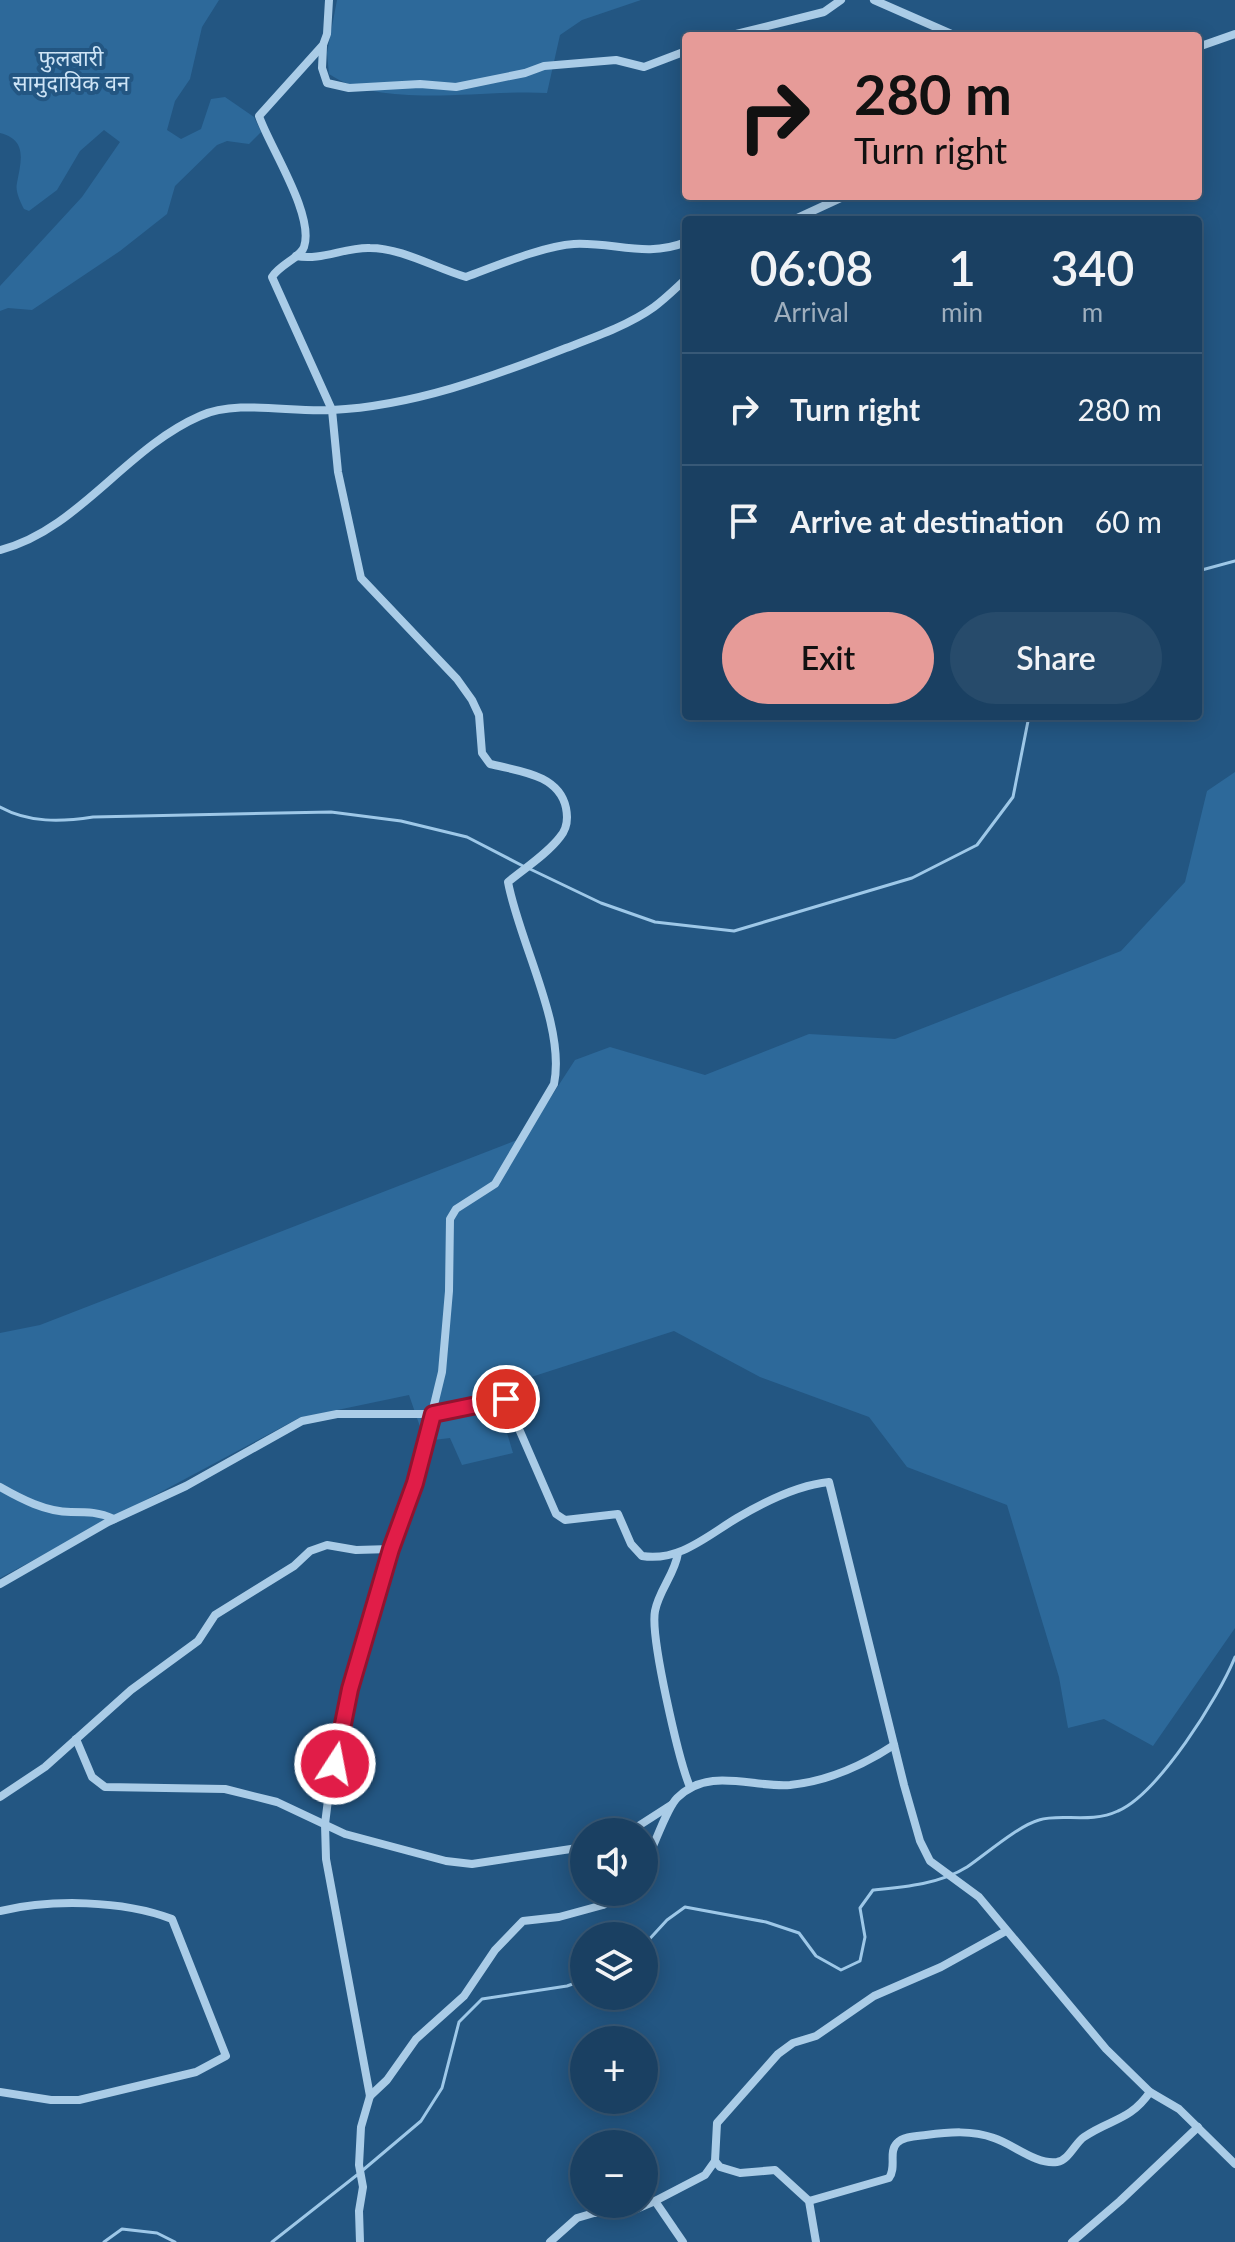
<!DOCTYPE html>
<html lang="en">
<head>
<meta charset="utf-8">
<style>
  body { margin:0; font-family:Lato,"Noto Sans Devanagari",sans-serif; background:#274b6b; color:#f1f3f6; height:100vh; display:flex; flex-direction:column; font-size:30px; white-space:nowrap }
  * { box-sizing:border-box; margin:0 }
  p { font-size:26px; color:#9fafbe }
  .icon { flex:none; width:44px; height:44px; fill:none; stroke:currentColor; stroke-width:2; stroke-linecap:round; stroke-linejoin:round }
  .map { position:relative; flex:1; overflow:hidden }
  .sheet { position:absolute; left:682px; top:216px; width:520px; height:504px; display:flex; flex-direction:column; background:#1a4062; border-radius:8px; box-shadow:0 4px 20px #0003,0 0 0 2px #385977 }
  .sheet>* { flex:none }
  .guide { position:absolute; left:682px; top:32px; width:520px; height:168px; border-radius:8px; box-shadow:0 4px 20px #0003,0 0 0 2px #385977; background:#e69b98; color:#111; overflow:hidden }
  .tools { position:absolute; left:570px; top:1818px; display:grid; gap:16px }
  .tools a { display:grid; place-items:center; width:88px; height:88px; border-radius:50%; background:#1a4062; box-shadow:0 4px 20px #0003,0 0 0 2px #385977; font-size:40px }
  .pin { position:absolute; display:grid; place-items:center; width:68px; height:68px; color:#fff; margin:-34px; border:4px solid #fff; border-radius:50%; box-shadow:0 2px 8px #0007 }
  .me { position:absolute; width:88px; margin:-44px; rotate:11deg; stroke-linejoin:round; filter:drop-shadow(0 0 6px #0008) }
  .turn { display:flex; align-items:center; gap:28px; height:168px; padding:0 40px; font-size:36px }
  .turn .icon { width:104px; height:104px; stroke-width:2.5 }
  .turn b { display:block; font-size:56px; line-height:68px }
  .eta { display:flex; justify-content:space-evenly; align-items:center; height:136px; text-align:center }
  .eta b { font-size:48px; font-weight:600; line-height:56px }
  .primary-button { display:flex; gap:16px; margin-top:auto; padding:16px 40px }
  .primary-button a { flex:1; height:92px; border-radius:48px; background:#e69b98; color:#111; font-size:32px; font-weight:600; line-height:92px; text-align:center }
  .primary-button a+a { background:#274b6b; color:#f1f3f6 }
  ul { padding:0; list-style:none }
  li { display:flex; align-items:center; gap:24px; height:112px; padding:0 40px; border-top:2px solid #385977 }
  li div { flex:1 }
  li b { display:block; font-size:30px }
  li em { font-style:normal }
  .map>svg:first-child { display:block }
</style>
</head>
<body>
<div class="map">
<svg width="1235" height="2242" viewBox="0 0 1235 2242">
  <rect width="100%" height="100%" fill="#235682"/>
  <g fill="#2d699a">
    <path d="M0,0h219l-17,27 -12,52 -15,22 -8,29 14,9 20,-10 10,-30 14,-2 29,20 7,15 -12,12 -22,-3 -10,4 -42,41 -8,28 -47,37 -88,59 -24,-2 -8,3v-25l82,-89 38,-55 -16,-12 -24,21 -23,39 -28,21 -5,-2c-4,-8 -9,-18 -7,-26 4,-22 11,-43 -17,-50z"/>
    <path d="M337,0h304l-59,20 -22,15 -13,58c-64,-4 -165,17 -218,-19l-2,-21z"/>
    <path d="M1235,772v856l-82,118 -49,-27 -36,9 -9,-51 -52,-172 -100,-38 -38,-50 -109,-40 -86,-46 -180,58 19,64 -51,12 -12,-27 -25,3 -16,-46 -110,23 -299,160v-245l40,-8 485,-188 50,-77 35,-13 95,28 104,-41 86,5 226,-88 64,-69 22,-91z"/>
  </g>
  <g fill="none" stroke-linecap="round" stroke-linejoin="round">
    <g stroke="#9ec8e8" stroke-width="3">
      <path d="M1198,571l37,-10"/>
      <path d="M0,807c29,16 61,15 93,10l238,-5 70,9 66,16 56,29"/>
      <path d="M530,869l71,34 54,19 79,9 178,-53 65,-33 36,-48 16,-81"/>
      <path d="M644,1945l23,-25 18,-13 81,15 33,11 17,23 25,14 19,-9 5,-24 -5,-29 13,-18c31,-3 67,-6 94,-23 19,-13 51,-41 72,-47 22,-7 51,4 79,-9 40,-17 101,-114 117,-154"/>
      <path d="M363,2170l58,-49 21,-33 17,-66 23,-23 85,-13 17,-6"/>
      <path d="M104,2242l18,-13 35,4 18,9"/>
      <path d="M272,2242l85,-67"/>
    </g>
    <g stroke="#aacce7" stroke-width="8">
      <path d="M329,0l-2,34 -4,11 -64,71c10,30 56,99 45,131 -3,10 -25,18 -32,30l60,133 6,62 23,106 96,101 15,21 7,15 3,38 8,11c28,7 69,10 76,44 2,10 1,21 -6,29 -13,17 -35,31 -52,45 11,60 58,144 46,202l-59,100 -39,25 -6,10 -1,72 -7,81 -27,111 -24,66 -41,140 -21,103 -4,32 1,35 44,237 -9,31 -2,38 4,22 -4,24 1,31"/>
      <path d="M874,0l82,36"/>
      <path d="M728,36l96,-24 17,-12"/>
      <path d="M323,46l-1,22 5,15 22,5 71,-4 36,3 69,-14 19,-7 72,-6 28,7 42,-16"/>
      <path d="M1198,47l37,-13"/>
      <path d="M793,220l52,-24"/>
      <path d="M296,256c25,5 49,-9 74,-8 32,0 65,20 96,29 30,-11 77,-31 108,-33 40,-2 73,14 112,-2"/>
      <path d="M0,550c77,-19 126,-102 200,-134 37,-17 92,-3 132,-6 81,-4 160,-33 234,-62 29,-11 63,-23 88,-41 11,-8 22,-19 32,-28"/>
      <path d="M0,1487c21,12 46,25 71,25 17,0 28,0 43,7"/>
      <path d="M678,1553c-3,21 -19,37 -23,58 -5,26 24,150 35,176"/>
      <path d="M0,1584l108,-62 78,-36 116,-65 35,-7h96l73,-15 50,115 9,6 53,-6 13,30 11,12c37,6 65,-20 95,-38 27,-16 61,-33 92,-36l75,303 16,56 10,20 49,36 127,152 44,43 29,17 56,55"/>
      <path d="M76,1739l16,38 13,10 120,2 52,13 68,32 101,27 26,3 112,-17"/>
      <path d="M0,1797l45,-30 86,-77 67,-49 17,-26 79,-49 16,-15 17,-6 29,5 35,-1"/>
      <path d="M629,1832l42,-27"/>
      <path d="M644,1865c10,-17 22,-56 33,-67 32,-32 75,-10 113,-13 39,-4 72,-19 104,-40"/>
      <path d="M0,1911c51,-12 122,-11 172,8l54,137 -30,16 -117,28h-28l-51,-8"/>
      <path d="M370,2096l17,-16 29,-41 48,-43 31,-46 28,-29 36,-4 44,-12 21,-13"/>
      <path d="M655,2201l28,41"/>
      <path d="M809,2201l80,-23c8,-11 -1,-26 8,-35 6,-7 20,-7 29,-8 23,-3 46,-5 68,3 19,6 42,27 63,24 12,-2 18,-19 27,-25 26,-18 46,-16 66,-45"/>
      <path d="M550,2242l27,-24 17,-5h33l28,-12 50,-26 10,-14"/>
      <path d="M816,2242l-7,-41 -34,-31 -35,3 -20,-6 -5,-6 2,-38 61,-69 15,-11 23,-7 58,-40 67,-29 65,-36"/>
      <path d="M1072,2242l48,-41 78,-74"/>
    </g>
  </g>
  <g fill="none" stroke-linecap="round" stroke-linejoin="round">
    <g stroke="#92132f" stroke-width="20">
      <path id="route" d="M335,1764l15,-75 41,-140 24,-66 18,-69 73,-15"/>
    </g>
    <use href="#route" stroke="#e11d48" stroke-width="14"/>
  </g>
  <g text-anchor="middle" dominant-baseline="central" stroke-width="8" stroke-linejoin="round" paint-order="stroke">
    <g font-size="22" fill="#cee4f6" stroke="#235682">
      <text x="71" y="57">फुलबारी<tspan x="71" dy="25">सामुदायिक वन</tspan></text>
    </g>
  </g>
</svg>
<div class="tools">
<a><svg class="icon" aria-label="sound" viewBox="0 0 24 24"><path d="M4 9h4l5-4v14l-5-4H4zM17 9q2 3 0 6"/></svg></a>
<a><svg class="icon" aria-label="layers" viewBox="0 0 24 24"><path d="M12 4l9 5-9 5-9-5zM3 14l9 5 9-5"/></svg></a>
<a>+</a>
<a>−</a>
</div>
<div class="pin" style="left:506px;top:1399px;background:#d93025"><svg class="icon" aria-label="arrive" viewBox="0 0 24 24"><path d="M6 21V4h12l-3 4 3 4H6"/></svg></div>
<svg class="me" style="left:335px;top:1764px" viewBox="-20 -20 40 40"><circle r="17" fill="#e11d48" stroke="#fff" stroke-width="3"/><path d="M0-11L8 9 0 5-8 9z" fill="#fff"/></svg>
<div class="guide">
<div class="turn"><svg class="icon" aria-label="right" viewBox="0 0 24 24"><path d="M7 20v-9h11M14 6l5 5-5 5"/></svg><div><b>280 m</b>Turn right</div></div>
</div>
<section class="sheet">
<div class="eta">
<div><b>06:08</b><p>Arrival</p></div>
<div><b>1</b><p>min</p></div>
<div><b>340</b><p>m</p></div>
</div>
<ul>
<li><svg class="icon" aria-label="right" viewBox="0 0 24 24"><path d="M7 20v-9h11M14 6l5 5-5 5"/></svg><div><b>Turn right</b></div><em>280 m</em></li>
<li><svg class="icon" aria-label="arrive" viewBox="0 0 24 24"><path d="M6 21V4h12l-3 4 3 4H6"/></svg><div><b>Arrive at destination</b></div><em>60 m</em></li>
</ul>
<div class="primary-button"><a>Exit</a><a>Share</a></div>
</section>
</div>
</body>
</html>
